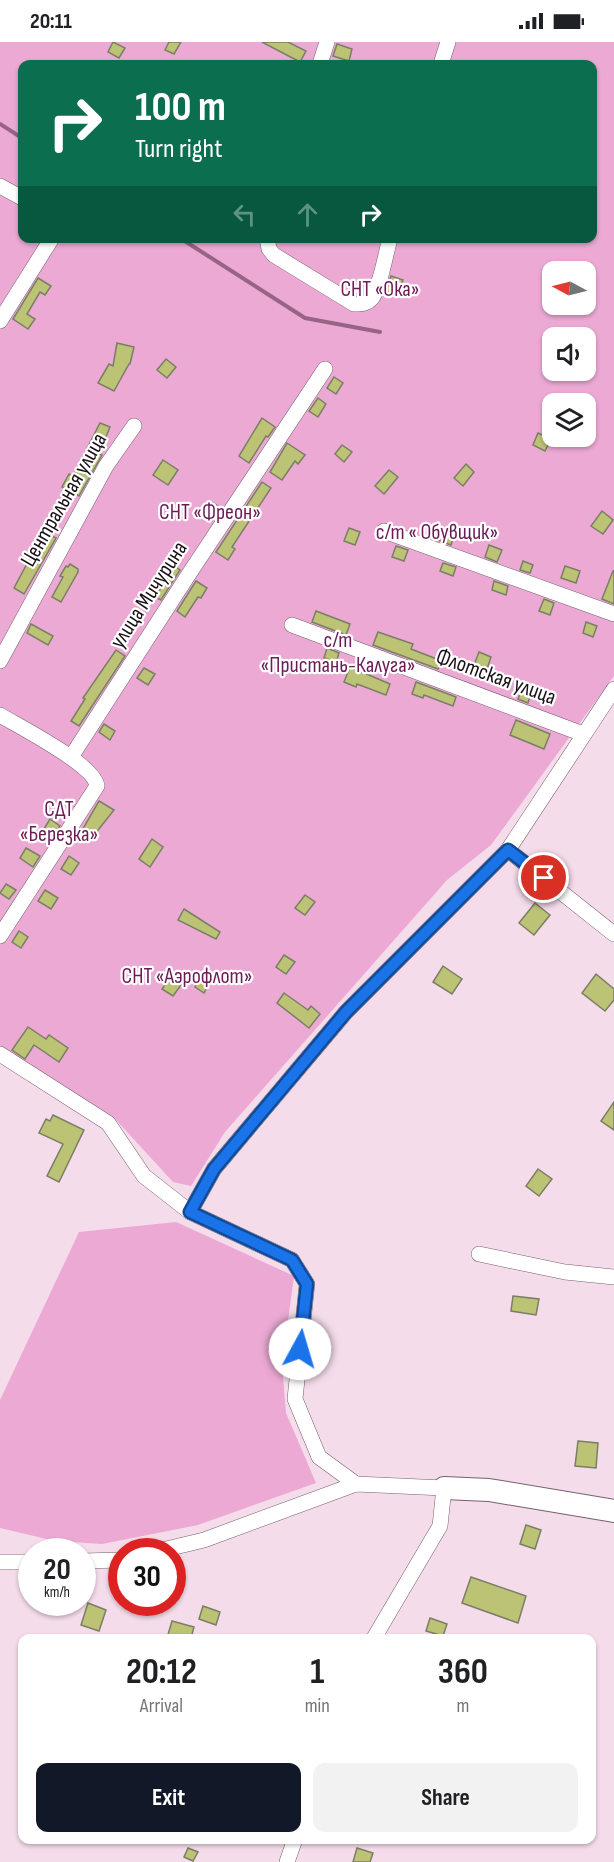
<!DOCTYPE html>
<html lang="en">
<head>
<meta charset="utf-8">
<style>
  body { margin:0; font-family:"Sofia Sans Condensed",sans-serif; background:#f2f2f2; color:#202124; height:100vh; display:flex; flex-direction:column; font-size:22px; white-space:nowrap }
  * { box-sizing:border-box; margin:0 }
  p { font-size:20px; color:#757577 }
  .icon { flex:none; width:33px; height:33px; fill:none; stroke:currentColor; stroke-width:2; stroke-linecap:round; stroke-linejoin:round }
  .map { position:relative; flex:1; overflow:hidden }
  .panel { position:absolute; left:18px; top:1592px; width:578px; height:210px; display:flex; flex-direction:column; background:#fff; border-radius:12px; box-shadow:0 2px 4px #0004 }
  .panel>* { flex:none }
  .banner { position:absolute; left:18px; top:18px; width:579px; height:183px; border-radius:12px; box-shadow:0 2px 4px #0004; background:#0b6e4f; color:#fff; overflow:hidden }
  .needle { width:39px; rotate:277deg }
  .buttons { position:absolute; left:542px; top:219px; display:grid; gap:12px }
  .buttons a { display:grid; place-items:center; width:54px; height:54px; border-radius:12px; background:#fff; box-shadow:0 2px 4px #0004; font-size:30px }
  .speed { position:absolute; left:18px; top:1496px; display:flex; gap:12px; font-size:30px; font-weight:700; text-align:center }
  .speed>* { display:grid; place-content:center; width:78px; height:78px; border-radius:50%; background:#fff; box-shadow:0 2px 4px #0004; line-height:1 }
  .speed small { font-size:15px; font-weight:400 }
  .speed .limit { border:9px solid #d22; background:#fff; color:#111 }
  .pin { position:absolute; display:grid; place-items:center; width:51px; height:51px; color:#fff; margin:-26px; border:3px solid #fff; border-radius:50%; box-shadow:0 2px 6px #0007 }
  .me { position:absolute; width:66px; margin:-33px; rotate:6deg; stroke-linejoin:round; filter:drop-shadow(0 0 4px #0008) }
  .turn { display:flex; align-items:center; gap:21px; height:126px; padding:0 18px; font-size:27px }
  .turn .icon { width:78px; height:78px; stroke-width:2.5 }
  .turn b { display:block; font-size:42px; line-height:51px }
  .lanes { display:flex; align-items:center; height:57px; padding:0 18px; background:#0003; justify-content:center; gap:30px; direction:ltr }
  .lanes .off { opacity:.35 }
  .eta { display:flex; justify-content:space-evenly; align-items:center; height:102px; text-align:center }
  .eta b { font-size:36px; font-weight:700; line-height:42px }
  .button { display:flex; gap:12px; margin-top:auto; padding:12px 18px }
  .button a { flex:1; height:69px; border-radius:12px; background:#111827; color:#fff; font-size:24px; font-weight:700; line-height:69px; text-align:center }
  .button a+a { background:#f2f2f2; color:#202124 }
  .status { display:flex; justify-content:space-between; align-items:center; height:42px; padding:0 30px; background:#fff; direction:ltr }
  .status svg { height:16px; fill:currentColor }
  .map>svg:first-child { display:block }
</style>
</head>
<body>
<div class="status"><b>20:11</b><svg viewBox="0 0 49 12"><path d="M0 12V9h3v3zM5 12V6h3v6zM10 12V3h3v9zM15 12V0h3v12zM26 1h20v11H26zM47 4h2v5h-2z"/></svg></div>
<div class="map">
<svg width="614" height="1820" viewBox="0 0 614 1820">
  <rect width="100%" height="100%" fill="#f5dceb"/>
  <g fill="#eba9d4" fill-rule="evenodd">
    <path d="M0,0h614v634l-123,169 -44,35 -222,252 -34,54 -18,-4 -56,-61 -117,-74zM22,22h570v174h-570zM552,230h33v32h-33zM552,296h33v32h-33zM552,362h33v32h-33z"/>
    <path d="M176,1180l118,54 -12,89 4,48 30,70 -118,42 -96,19 -47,-3 -55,-13v-128l79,-168z"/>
  </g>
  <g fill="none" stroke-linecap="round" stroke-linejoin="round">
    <g stroke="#976485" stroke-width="4">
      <path d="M0,82l22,14"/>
      <path d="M180,196l125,80 75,14"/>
    </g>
  </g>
  <g fill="#bcc374" stroke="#7b7e66" stroke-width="1.5">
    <path d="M113,0l12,6 -6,10 -11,-6z"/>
    <path d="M169,0h12l-7,12 -9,-4z"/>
    <path d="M262,0h26l18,9 -6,11z"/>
    <path d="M337,2l15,5 -3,12 -16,-5z"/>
    <path d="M391,234l12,4 -6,15 -11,-4z"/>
    <path d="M38,236l13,8 -6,9 -5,-3 -13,22 8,5 -7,10 -15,-10z"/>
    <path d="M117,301l17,4 -4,17h-1l-15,27 -16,-8 11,-19 4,2z"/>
    <path d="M166,317l10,8 -9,11 -10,-8z"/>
    <path d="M334,335l9,6 -7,11 -9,-6z"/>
    <path d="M318,356l8,6 -8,13 -9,-6z"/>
    <path d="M262,376l13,9 -7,10 -2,-1 -17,27 -10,-7z"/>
    <path d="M100,381l10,4 -11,27 3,1 -23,41 -17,-9 7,-13 4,2z"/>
    <path d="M538,391l13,6 -6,12 -12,-6z"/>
    <path d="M287,401l18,12 -7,9 -3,-3 -13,19 -12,-8z"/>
    <path d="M342,403l10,7 -8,10 -9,-8z"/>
    <path d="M163,418l15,10 -10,15 -15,-10z"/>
    <path d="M466,422l8,8 -11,14 -9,-8z"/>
    <path d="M389,428l9,7 -14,17 -9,-8z"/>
    <path d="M262,440l9,6 -39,59 3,2 -7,11 -12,-8z"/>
    <path d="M213,461l8,5 -9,13 -7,-5z"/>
    <path d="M602,469l11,9 -10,14 -12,-8z"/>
    <path d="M349,486l11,4 -5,13 -11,-4z"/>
    <path d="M442,487l13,4 -4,12 -13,-5z"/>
    <path d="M44,490l12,6 -32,56 -10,-6z"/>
    <path d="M489,503l13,5 -5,12 -12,-5z"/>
    <path d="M396,504l12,4 -4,11 -12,-4z"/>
    <path d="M523,519l10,4 -3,8 -10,-3z"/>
    <path d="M443,521l13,4 -3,9 -13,-5z"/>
    <path d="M70,522l8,5v3l-17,30 -9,-5 11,-20 -3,-1 6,-10 2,1z"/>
    <path d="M173,523l7,5 -19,30 -6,-3 13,-20 -2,-2z"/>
    <path d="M565,524l15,5 -4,12 -15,-5z"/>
    <path d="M613,529h1v33l-12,-5z"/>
    <path d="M196,539l11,7 -6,10 -3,-1 -13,20 -8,-6z"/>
    <path d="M494,539l14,5 -2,9 -14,-5z"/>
    <path d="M544,557l10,4 -4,12 -11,-4z"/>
    <path d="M316,569l34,13 -4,11 -34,-13z"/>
    <path d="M586,580l11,4 -4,11 -10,-4z"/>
    <path d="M31,582l22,12 -5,9 -21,-12z"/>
    <path d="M378,590l35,12 -2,5 31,12 -4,8 -65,-24z"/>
    <path d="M327,606l12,5 -3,9 -12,-4z"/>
    <path d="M116,608l9,6 -46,70 -8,-5 14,-22 -2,-1z"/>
    <path d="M479,610l12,5 -7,21 -13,-5z"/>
    <path d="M350,625l40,17 -4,11 -29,-11 -1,3 -12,-5z"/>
    <path d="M144,626l11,6 -7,11 -11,-7z"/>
    <path d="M416,640l40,15 -3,9 -29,-11 -1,3 -11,-4z"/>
    <path d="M522,647l9,4 -3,10 -10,-4z"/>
    <path d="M516,678l34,14 -6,15 -34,-14z"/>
    <path d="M104,682l11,7 -5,9 -11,-8z"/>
    <path d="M99,759l15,9 -23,29 -10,-7z"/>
    <path d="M50,777l10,7 -8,12 -10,-6z"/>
    <path d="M152,797l11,8 -13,20 -11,-8z"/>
    <path d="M26,806l14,8 -7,11 -13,-9z"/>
    <path d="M69,814l10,7 -8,12 -10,-6z"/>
    <path d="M6,842l10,6 -7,9 -9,-6z"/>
    <path d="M45,848l13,8 -7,11 -13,-8z"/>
    <path d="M305,853l10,7 -10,13 -10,-7z"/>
    <path d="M535,861l15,12 -16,20 -15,-12z"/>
    <path d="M184,867l36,23 -4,7 -38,-19z"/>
    <path d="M19,889l9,6 -7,11 -9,-6z"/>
    <path d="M284,913l11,7 -9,12 -10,-7z"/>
    <path d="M443,924l19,13 -10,15 -19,-12z"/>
    <path d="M173,931l11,8 -11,15 -11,-7z"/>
    <path d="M203,931l9,5 -8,15 -9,-6z"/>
    <path d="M596,932l18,15v11l-9,11 -23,-18z"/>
    <path d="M284,951l24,17 3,-4 9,8 -11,14 -32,-25z"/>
    <path d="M28,985l18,12 3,-4 19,13 -9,14 -25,-17 -9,14 -13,-9z"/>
    <path d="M614,1060v28l-13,-9z"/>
    <path d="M53,1073l31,15 -25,52 -12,-6 16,-32 -24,-11 7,-14 4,2z"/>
    <path d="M538,1127l14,10 -13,17 -13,-10z"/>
    <path d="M513,1254l26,3 -3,16 -25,-4z"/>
    <path d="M578,1399l20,2 -2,25 -21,-2z"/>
    <path d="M526,1483l15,5 -6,19 -15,-5z"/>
    <path d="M471,1535l55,19 -8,27 -56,-20z"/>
    <path d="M88,1561l18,7 -7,21 -18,-6z"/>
    <path d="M203,1564l17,6 -4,13 -17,-6z"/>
    <path d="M430,1576l17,6 -4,12 -17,-5z"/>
    <path d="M172,1579l22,6 -3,11h-24z"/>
    <path d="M188,1806l10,4 -5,9 -9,-4z"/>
    <path d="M357,1806l16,5 -3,9h-17z"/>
  </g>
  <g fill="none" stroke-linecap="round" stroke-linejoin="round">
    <g stroke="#76606e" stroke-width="16">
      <g id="street">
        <path d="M320,22l7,-22"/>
        <path d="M441,22l7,-22"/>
        <path d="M0,144l22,12"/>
        <path d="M267,196l2,11 5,6 80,49c7,0 13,0 18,-6 8,-11 14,-45 18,-60"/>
        <path d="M0,279l52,-83"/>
        <path d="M384,489l230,83"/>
        <path d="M292,583l291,109"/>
        <path d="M0,619l106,-195 28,-40"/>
        <path d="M0,673c20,12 95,50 97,71l-97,150"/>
        <path d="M71,715l116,-180 138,-208"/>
        <path d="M508,808l106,84"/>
        <path d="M0,1012l108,69 36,53 46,36 102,48 15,24 -12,115 24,58 37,27"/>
        <path d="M190,1170l24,-43 132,-157 162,-162 106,-161"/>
        <path d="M479,1212l86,18 49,5"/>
        <path d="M158,1509l46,-11 152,-56 88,4 -4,38 -66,112"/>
        <path d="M82,1519l40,-1"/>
        <path d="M0,1520h32"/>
        <path d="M287,1820l8,-23"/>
      </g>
    </g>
    <g stroke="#76606e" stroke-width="24">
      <path id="secondary" d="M444,1446l45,2 125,21"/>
    </g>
    <use href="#street" stroke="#fff" stroke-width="15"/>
    <use href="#secondary" stroke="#fff" stroke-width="22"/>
  </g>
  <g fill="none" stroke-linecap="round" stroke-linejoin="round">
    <g stroke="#114b97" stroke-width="15">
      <path id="route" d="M300,1307l7,-65 -15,-24 -102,-48 24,-43 132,-157 162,-162 36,28"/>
    </g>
    <use href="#route" stroke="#1a73e8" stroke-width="10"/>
  </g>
  <g text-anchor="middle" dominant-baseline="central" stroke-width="4.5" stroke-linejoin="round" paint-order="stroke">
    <g font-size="22" fill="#6c1b56" stroke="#fff">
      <text x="380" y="247">СНТ «Ока»</text>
      <text x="210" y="470">СНТ «Фреон»</text>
      <text x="437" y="490">с/т « Обувщик»</text>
      <text x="338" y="598">с/т<tspan x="338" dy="25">«Пристань-Калуга»</tspan></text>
      <text x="59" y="767">СДТ<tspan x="59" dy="25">«Березка»</tspan></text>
      <text x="187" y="934">СНТ «Аэрофлот»</text>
    </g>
    <g font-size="22" fill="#170f14" stroke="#fff">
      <text transform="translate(64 458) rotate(-60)">Центральная улица</text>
      <text transform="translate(149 553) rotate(-57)">улица Мичурина</text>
      <text transform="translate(496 635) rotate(20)">Флотская улица</text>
    </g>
  </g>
</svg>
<div class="buttons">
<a><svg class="needle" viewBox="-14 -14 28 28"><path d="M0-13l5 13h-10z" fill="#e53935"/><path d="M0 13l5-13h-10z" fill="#757577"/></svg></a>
<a><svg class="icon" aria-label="sound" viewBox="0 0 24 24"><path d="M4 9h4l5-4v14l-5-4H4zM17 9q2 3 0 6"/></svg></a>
<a><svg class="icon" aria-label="layers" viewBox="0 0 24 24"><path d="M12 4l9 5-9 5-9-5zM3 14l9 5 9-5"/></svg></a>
</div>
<div class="speed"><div>20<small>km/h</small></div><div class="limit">30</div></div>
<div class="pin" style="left:544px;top:836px;background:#d93025"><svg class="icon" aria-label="arrive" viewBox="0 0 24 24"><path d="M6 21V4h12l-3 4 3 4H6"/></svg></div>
<svg class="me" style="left:300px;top:1307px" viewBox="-20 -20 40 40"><circle r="19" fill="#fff"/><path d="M0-13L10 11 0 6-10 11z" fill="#1a73e8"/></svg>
<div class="banner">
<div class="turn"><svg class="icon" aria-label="right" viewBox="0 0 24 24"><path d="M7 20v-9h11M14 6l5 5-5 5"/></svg><div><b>100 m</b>Turn right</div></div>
<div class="lanes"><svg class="icon off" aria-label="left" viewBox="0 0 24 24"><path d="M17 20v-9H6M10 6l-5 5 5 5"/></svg><svg class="icon off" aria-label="ahead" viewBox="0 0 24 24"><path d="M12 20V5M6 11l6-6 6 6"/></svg><svg class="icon" aria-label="right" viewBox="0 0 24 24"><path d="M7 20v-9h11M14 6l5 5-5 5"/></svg></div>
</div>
<section class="panel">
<div class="eta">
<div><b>20:12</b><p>Arrival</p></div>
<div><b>1</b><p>min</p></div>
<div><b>360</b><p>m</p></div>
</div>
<div class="button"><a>Exit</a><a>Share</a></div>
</section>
</div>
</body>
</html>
